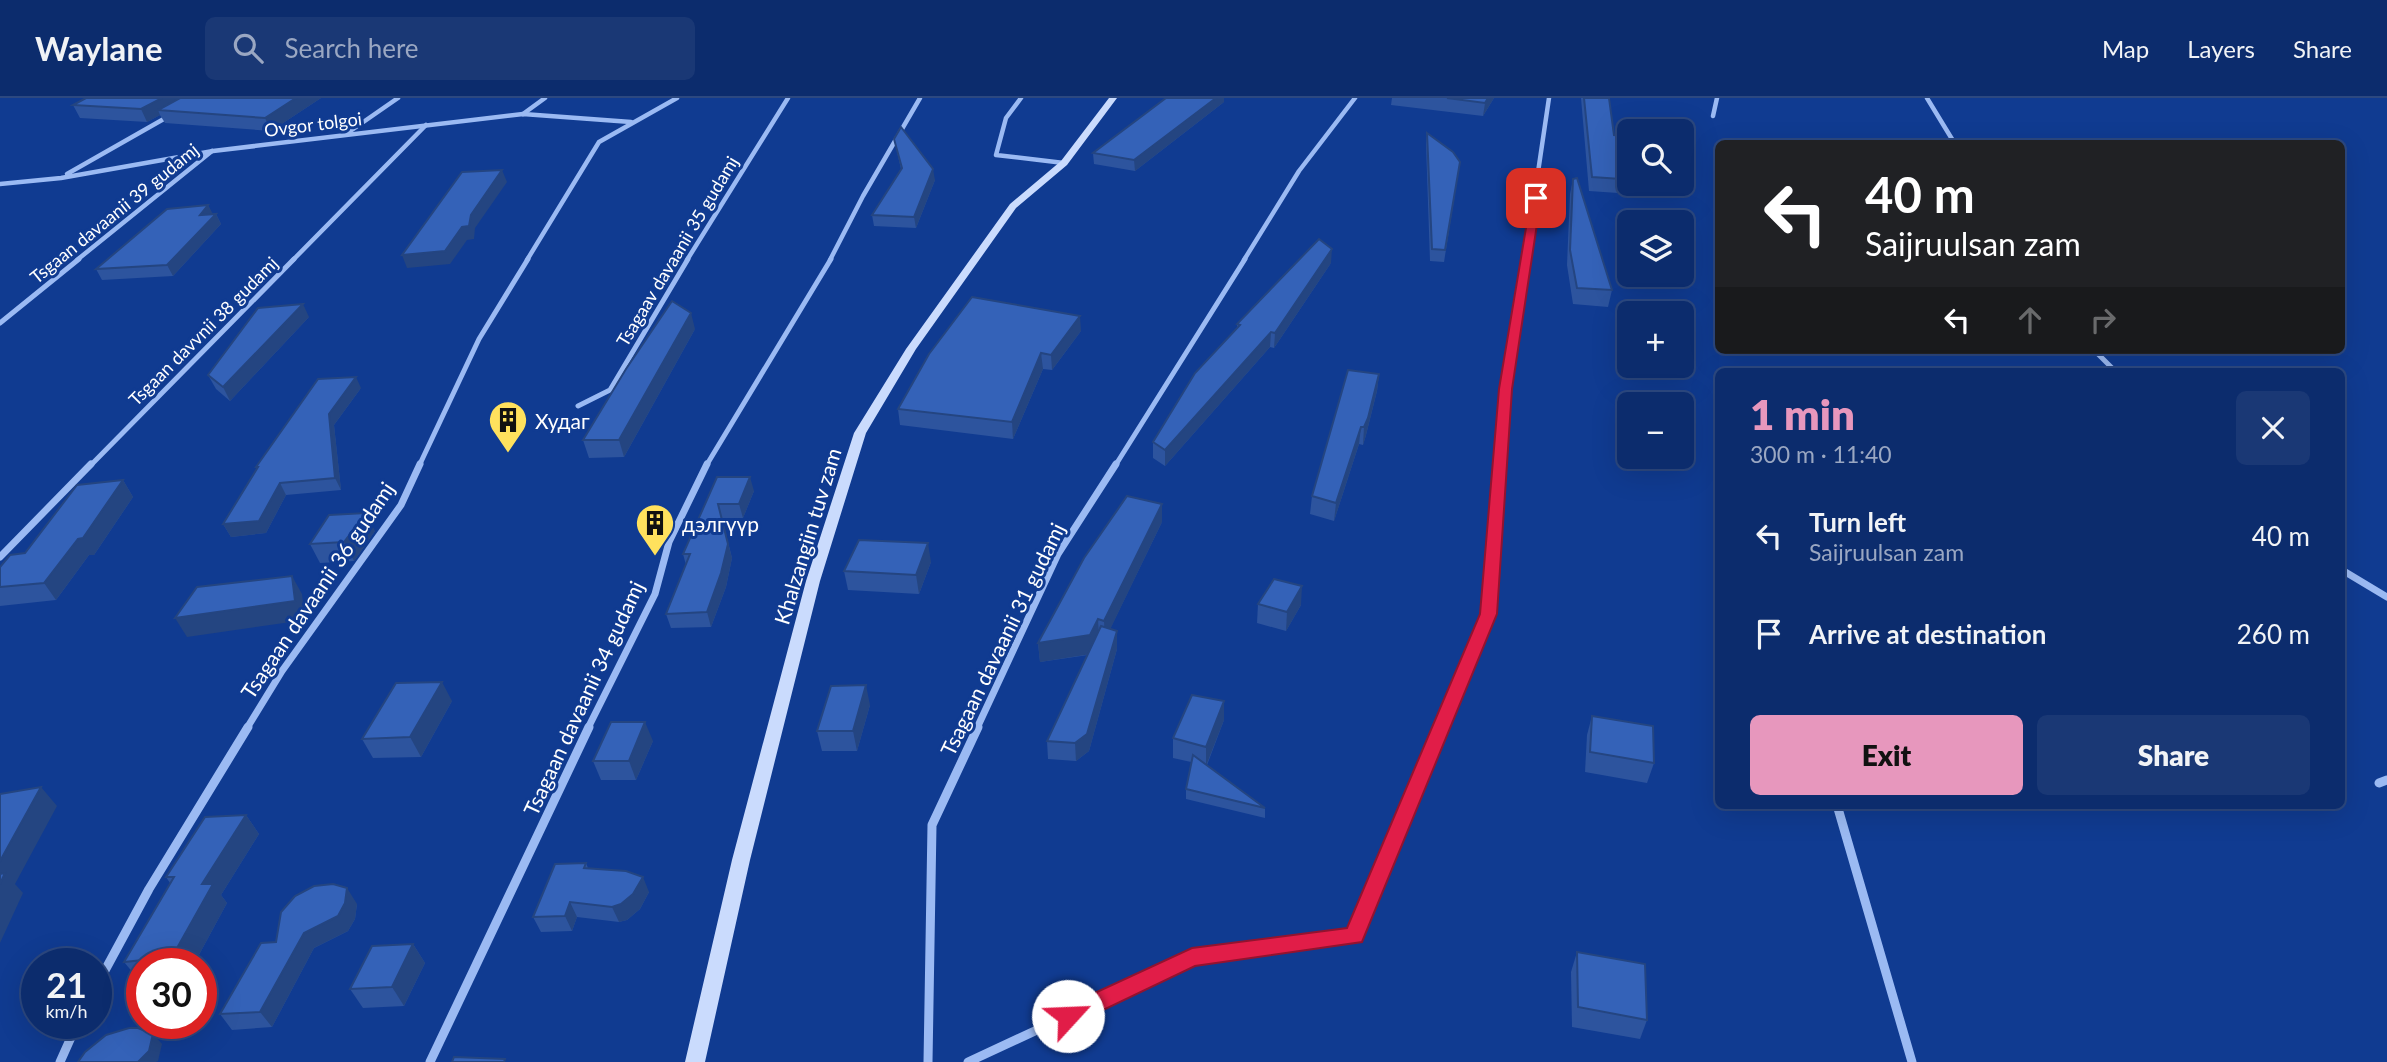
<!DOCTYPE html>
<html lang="en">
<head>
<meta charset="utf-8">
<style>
  body { margin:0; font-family:Lato,sans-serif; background:#1a3875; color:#f1f3f6; height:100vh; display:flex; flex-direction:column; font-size:26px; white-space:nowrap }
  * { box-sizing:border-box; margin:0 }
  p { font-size:23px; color:#9aa7c2 }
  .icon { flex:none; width:38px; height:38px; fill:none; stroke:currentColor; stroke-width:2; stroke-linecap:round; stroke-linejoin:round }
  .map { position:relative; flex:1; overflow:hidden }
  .drawer { position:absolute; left:1715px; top:270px; width:630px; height:441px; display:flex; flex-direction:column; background:#0c2c6d; border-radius:10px; box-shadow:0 7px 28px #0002,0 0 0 2px #2c4880 }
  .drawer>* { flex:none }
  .guide { position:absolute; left:1715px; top:42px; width:630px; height:214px; border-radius:10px; box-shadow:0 7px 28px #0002,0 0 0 2px #2c4880; background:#202124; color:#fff; overflow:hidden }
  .buttons { position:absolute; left:1617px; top:21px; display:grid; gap:14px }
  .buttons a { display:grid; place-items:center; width:77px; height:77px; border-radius:10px; background:#0c2c6d; box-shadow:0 7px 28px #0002,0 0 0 2px #2c4880; font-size:35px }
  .speed { position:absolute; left:21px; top:850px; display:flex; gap:14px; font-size:35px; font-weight:700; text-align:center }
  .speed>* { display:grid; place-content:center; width:91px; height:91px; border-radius:50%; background:#0c2c6d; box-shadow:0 7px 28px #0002,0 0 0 2px #2c4880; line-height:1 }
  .speed small { font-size:18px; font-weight:400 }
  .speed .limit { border:10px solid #d22; background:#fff; color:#111 }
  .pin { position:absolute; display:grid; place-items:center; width:60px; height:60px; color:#fff; margin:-30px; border-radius:14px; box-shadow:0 4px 10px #0006 }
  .me { position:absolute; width:77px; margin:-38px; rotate:65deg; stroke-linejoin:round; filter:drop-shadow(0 0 5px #0008) }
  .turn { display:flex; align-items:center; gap:24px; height:147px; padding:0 35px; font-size:32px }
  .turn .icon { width:91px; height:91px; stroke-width:2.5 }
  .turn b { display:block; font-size:49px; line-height:60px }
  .lanes { display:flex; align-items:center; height:66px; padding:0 35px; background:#0003; justify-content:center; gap:35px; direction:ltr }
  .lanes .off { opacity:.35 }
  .round { display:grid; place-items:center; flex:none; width:74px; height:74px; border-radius:10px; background:#1a3875 }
  .headline { display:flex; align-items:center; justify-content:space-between; height:119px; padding:0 35px }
  h1 { font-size:42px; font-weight:800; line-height:52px; color:#e797bd }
  .cta { display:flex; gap:14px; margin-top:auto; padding:14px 35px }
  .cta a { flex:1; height:80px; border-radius:10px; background:#e797bd; color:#111; font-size:28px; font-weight:800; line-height:80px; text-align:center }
  .cta a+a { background:#1a3875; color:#f1f3f6 }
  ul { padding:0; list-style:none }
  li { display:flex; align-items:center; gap:21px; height:98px; padding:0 35px }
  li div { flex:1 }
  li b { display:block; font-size:26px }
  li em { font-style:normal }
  header { display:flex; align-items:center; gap:42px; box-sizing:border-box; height:98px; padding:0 35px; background:#0c2c6d; border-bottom:2px solid #2c4880 }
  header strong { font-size:33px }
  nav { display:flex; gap:38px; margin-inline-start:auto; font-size:24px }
  .search { width:490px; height:63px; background:#1a3875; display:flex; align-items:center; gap:18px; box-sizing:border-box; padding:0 24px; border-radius:10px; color:#9aa7c2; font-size:26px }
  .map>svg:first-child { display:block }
</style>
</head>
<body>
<header>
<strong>Waylane</strong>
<div class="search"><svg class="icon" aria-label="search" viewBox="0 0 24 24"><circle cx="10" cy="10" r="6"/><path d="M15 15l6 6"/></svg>Search here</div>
<nav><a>Map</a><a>Layers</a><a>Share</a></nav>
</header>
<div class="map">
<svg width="2387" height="964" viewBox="0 0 2387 964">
  <rect width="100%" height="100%" fill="#103b91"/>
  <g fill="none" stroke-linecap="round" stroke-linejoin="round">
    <g stroke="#9bbaf3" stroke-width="4.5">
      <path d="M1021,0l-15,20 -10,37 68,8"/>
      <path d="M1927,0l28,46"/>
      <path d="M523,16l22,-16"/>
      <path d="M1713,18l4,-18"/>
      <path d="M346,36l52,-36"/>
      <path d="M67,76l102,-58"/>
      <path d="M0,86l61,-6 152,-27 310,-37 108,8"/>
      <path d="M77,162l135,-109"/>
      <path d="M293,162l133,-135"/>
      <path d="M527,162l72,-118 78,-44"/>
      <path d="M687,162l101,-162"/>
      <path d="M830,162l33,-64 57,-98"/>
      <path d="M1244,162l55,-89 56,-73"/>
      <path d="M1525,162l24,-162"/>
    </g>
    <g stroke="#9bbaf3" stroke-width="5">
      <path d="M0,225l79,-64"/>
      <path d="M2094,252l21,21"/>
      <path d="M578,308l32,-16 78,-131"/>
      <path d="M90,368l204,-207"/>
      <path d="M419,368l60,-127 49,-80"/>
      <path d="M706,368l125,-207"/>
      <path d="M1115,368l130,-207"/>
      <path d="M1500,368l6,-77 19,-130"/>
    </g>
    <g stroke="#9bbaf3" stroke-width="7">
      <path d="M0,459l91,-93"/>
      <path d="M2342,472l45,27"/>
      <path d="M247,630l35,-57 119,-166 19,-41"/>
      <path d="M588,630l67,-134 14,-52 38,-78"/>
      <path d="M977,630l81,-174 58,-90"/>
      <path d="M1441,630l47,-114 12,-150"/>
    </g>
    <g stroke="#9bbaf3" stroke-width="9">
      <path d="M2379,685l8,-3"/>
      <path d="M1837,707l75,257"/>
      <path d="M96,889l53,-98 99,-162"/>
      <path d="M60,964l17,-38"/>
      <path d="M430,964l159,-335"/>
      <path d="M928,964l4,-237 46,-98"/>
      <path d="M968,964l224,-104 163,-22 86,-209"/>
    </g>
    <path fill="#cadbfd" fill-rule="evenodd" d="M1109,0h8l-50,67 -51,43 -100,141 -50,84 -46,148 -70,279 -45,202h-20l47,-202 74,-279 48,-148 52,-84 104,-145 51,-43z"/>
  </g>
  <g fill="#2d549e">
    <path d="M321,0l-50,33 -106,-8 -5,-8 -13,7 -67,-4 -7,-13z"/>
    <path d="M1392,0h102l-11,18 -92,-11z"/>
    <path d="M1581,0h28l5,37 15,23 -1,22 -8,-1 -2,14 -29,-2z"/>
    <path d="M1224,4l-89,69 -41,-7 -1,-11z"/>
    <path d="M1427,35l33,29 -16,100 -14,-1 -4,-117z"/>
    <path d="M894,41l41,41 -19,48 -42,-2 -2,-11 29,-46z"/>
    <path d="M1573,81l39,111 -4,17 -35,-3 -6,-39 3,-71z"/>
    <path d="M208,107l4,9h4l5,10 -48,52 -71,4 -6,-11z"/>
    <path d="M1331,165l-57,85 -4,-1 -105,119 -12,-8v-16l84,-114v-4z"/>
    <path d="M309,219l-79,84 -14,-12 -8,-14z"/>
    <path d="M695,231l-71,128 -35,1 -6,-18z"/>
    <path d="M1081,233l-29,39 -9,-1 -30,70 -113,-14 -2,-16z"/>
    <path d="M1379,276l-2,17 -11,44 -3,10 -4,-1 -25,77 -24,-7 2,-18z"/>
    <path d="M361,290l-27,37 7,65 -55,5 -20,38 -35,4 -8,-13 34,-55 -1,-2z"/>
    <path d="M717,379l37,14 -11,27h-21l10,40 -6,29 -15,40 -40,1 -5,-14 20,-49 -3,-11z"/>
    <path d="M123,382l10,17 -39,58h-5l-33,45 -56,6v-39l25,-14z"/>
    <path d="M1162,424l-52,107 7,2v18l-28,102 -13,10 -28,-2 -1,-18 41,-86 -48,7 -2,-19z"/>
    <path d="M375,433l-21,30 -34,2 -10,-19z"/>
    <path d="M931,464l-12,32 -71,-4 -4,-19z"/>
    <path d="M1258,506l43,1 -15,26 -29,-8z"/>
    <path d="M452,603l-31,56 -48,1 -11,-19z"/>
    <path d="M870,607l-13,46h-35l-5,-20z"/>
    <path d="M1592,618l62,47 -7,20 -62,-11 2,-37z"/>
    <path d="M1224,622l-17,45 58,43v10l-79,-19v-10l5,-27 -18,-4v-20z"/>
    <path d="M653,643l-17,39h-35l-8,-19z"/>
    <path d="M246,717l13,19 -38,61 6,8 -33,61h-52v17h-2l-16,-19 46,-79 -4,-6z"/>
    <path d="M586,765l2,5 61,24 -9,17 -13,11 -8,2 -42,-5 -5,14 -31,1 -8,-15z"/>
    <path d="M357,806l-2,15 -7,12 -34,17 -42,79 -40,3 -12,-16 56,-72z"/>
    <path d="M413,846l12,19 -21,43 -41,2 -13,-19z"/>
    <path d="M1577,854l70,68 -7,19 -68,-12 -1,-55z"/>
  </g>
  <g fill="#244581">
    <path d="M162,0h29l-33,12 2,5 -13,7 -6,-13z"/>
    <path d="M296,0h25l-50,33 -6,-13z"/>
    <path d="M1216,0h8v4l-89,69 -1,-11z"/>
    <path d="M1488,0h6l-11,18 2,-13z"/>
    <path d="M933,71l2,11 -19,48 -2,-11z"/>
    <path d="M502,72l5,12 -32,46 -1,11 -7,1 -17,24 -43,4 -5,-13 69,-40z"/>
    <path d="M208,107l6,11 2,-2 5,10 -48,52 -6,-11 33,-50z"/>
    <path d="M1332,151l-1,14 -57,85 1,-15z"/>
    <path d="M303,206l6,13 -79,84 -7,-14z"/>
    <path d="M691,215l4,16 -71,128 -5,-17z"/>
    <path d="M1080,218l1,15 -29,39 -1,-15z"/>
    <path d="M1271,234l-1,15 -105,119v-16z"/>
    <path d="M1041,255l2,16 -30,70 -1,-17z"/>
    <path d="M1379,276l-2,17 -11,44 -3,10 1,-18z"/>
    <path d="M356,279l5,11 -27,37 7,65 -6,-12 -6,-64z"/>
    <path d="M1361,329l-2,17 -25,77 2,-18z"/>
    <path d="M750,379l4,14 -11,27 -4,-14z"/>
    <path d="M123,382l10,17 -39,58h-5l-33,45 -12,-17z"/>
    <path d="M280,385l6,12 -20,38 -35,4 -8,-13z"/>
    <path d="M718,406l14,54 -6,29 -15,40 -4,-15z"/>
    <path d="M1162,406v18l-57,118 -1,-19z"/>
    <path d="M366,415l9,18 -21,30 -10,-19z"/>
    <path d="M928,445l3,19 -12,32 -3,-19z"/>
    <path d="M292,478l10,18 3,26 -118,17 -12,-19z"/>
    <path d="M1302,488l-1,19 -15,26 1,-19z"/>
    <path d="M1098,521l1,19 -8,16 -51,8 -2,-19z"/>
    <path d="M1117,533v18l-28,102 -13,10 -1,-18z"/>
    <path d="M442,584l10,19 -31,56 -11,-20z"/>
    <path d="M866,587l4,20 -13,46 -4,-20z"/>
    <path d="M1224,603v19l-18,46v-19z"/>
    <path d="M645,624l8,19 -17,39 -7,-19z"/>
    <path d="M41,689l16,19 -42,78 8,9 -23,50v-82z"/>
    <path d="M246,717l13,19 -38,61 6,8 -33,61h-16l-6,-7 30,-73z"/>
    <path d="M643,779l6,15 -9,17 -13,11 -8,2 -7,-15z"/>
    <path d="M347,790l10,16 -2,15 -7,12 -34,17 -42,79 -12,-15 44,-79z"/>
    <path d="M570,804l7,15 -5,14 -7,-15z"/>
    <path d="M413,846l12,19 -21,43 -12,-19z"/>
    <path d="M153,936l9,10 -4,17 -2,1h-18z"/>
  </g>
  <g fill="#3462b8" stroke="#244581" stroke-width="2">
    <path d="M86,0h76l-21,11 -68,-4z"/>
    <path d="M180,0h116l-31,20 -107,-8z"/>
    <path d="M1166,0h50l-82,62 -41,-7z"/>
    <path d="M1447,0h41l-3,5z"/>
    <path d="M1584,0h25l5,37 9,1 6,22v7h-10l2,14 -29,-2z"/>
    <path d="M901,29l32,42 -19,48 -42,-2 30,-47 -8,-29z"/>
    <path d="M1427,35l26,19 7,10 -15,88 -13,-1z"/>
    <path d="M502,72l-31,45 -2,11 -7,1 -17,24 -43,4 60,-83z"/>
    <path d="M1577,80l35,112 -35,-2 -7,-38 3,-71z"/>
    <path d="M208,107l-8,10 16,-1 -49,51 -71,4 71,-60z"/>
    <path d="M1319,141l13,10 -57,84 -4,-1 -106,118 -12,-8 42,-69 45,-48 -3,-1z"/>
    <path d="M972,199l108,19 -29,39 -10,-2 -29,69 -114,-13 31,-55z"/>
    <path d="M672,203l19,12 -72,127h-36l43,-71z"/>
    <path d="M303,206l-80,83 -15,-12 50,-67z"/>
    <path d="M1348,272l31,4 -11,44 -4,9h-3l-25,76 -24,-7z"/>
    <path d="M356,279l-27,37 6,64 -55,5 -21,38 -36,3 35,-57h-2l62,-88z"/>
    <path d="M717,379h33l-11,27h-21l10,40 -7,29 -14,39 -41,2 24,-60h-7z"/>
    <path d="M123,382l-40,58 -5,1 -34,44 -44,4v-20l10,-12 15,-2 52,-68z"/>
    <path d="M1127,398l35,8 -58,117 -6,-2 -8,16 -52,8 46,-85z"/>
    <path d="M366,415l-22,29 -34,2 19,-29z"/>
    <path d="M859,442l69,3 -12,32 -72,-4z"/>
    <path d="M292,478l3,25 -120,17 22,-31z"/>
    <path d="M1274,481l28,7 -15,26 -29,-8z"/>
    <path d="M1101,528l16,5 -30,103 -12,9 -28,-2z"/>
    <path d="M442,584l-32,55 -48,2 34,-56z"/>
    <path d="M866,587l-13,46h-36l14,-45z"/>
    <path d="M1192,597l32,6 -18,46 -33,-9z"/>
    <path d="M1592,618l61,10 1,37 -64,-11z"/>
    <path d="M611,624h34l-16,39h-36z"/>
    <path d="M1193,657l72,53 -79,-19z"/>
    <path d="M41,689l-41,74v-67z"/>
    <path d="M246,717l-44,69h11l-41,73 -48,5 50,-85h-8l39,-60z"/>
    <path d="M586,765l-2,5 42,3 17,6 -10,17 -12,10 -9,3 -42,-5 -5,14 -32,1 22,-53z"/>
    <path d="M5,775l-5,11v-10z"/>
    <path d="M333,786l14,4 -2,15 -7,13 -34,17 -44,79 -40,2 41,-71 15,-1 5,-30 14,-16 19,-10z"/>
    <path d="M413,846l-21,43 -42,2 22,-43z"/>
    <path d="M1577,854l68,12 2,56 -69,-13z"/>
    <path d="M129,930h9l15,6 -4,17 -11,11h-60l7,-10 21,-17z"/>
    <path d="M454,959l51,2 -1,3h-52z"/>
  </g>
  <path fill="#e11d48" stroke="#92132f" stroke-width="2" d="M1536,97l5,3 -29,191 -15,225 -135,328 -167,24 -119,57 -8,3 -8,-3 -4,-7 4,-7 132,-61 155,-20 133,-314 19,-225 32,-191z"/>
  <defs>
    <g id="building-pin" transform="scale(2.0125)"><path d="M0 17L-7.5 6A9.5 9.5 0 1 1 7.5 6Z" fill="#ffe15d" stroke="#103b91"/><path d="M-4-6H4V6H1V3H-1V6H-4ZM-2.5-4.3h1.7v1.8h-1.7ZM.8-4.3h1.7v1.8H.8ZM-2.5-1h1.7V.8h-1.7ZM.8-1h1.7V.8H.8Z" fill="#111"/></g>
  </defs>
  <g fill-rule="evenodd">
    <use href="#building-pin" x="508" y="322"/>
    <use href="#building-pin" x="655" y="425"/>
  </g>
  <g text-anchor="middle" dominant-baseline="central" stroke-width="6" stroke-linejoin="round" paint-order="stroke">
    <g font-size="18" fill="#fff" stroke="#103b91">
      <text transform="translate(313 26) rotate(-7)">Ovgor tolgoi</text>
      <text transform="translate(114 115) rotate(-39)">Tsgaan davaanii 39 gudamj</text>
      <text transform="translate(677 153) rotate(-59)">Tsagaav davaanii 35 gudamj</text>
      <text transform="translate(203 233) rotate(-45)">Tsgaan davvnii 38 gudamj</text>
    </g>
    <g font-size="21" fill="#fff" stroke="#103b91" text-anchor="start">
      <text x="535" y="322">Худаг</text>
      <text x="682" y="425">дэлгүүр</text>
    </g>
    <g font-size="21" fill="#fff" stroke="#103b91">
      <text transform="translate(807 438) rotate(-73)">Khalzangiin tuv zam</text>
      <text transform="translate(317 492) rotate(-56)">Tsagaan davaanii 36 gudamj</text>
      <text transform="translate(1002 541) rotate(-64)">Tsagaan davaanii 31 gudamj</text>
      <text transform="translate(583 600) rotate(-65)">Tsagaan davaanii 34 gudamj</text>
    </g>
  </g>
</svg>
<div class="buttons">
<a><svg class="icon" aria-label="search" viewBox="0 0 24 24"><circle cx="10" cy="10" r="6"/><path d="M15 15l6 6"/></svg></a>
<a><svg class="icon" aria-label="layers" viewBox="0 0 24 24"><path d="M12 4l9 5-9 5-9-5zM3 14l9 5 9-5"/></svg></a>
<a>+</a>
<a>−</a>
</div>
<div class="speed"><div>21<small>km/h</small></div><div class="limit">30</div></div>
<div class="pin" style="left:1536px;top:100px;background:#d93025"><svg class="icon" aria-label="arrive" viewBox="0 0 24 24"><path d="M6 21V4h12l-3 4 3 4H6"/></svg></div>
<svg class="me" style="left:1068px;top:918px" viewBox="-20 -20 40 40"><circle r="19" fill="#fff"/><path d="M0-13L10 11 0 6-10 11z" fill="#e11d48"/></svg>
<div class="guide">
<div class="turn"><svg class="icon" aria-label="left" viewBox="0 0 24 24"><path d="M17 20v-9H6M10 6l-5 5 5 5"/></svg><div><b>40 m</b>Saijruulsan zam</div></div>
<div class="lanes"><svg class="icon" aria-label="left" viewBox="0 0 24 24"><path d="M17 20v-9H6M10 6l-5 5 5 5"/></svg><svg class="icon off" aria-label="ahead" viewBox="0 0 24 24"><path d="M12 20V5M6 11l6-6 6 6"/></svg><svg class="icon off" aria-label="right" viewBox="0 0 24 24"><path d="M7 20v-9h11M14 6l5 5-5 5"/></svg></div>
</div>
<section class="drawer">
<div class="headline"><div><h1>1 min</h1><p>300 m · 11:40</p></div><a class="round"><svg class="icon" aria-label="close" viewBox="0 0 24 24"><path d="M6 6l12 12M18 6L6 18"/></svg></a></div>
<ul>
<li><svg class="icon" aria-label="left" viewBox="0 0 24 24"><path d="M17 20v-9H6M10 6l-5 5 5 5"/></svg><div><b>Turn left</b><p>Saijruulsan zam</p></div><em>40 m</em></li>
<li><svg class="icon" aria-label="arrive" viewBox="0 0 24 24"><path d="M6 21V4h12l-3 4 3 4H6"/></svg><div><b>Arrive at destination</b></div><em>260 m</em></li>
</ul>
<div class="cta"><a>Exit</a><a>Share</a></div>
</section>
</div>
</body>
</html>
